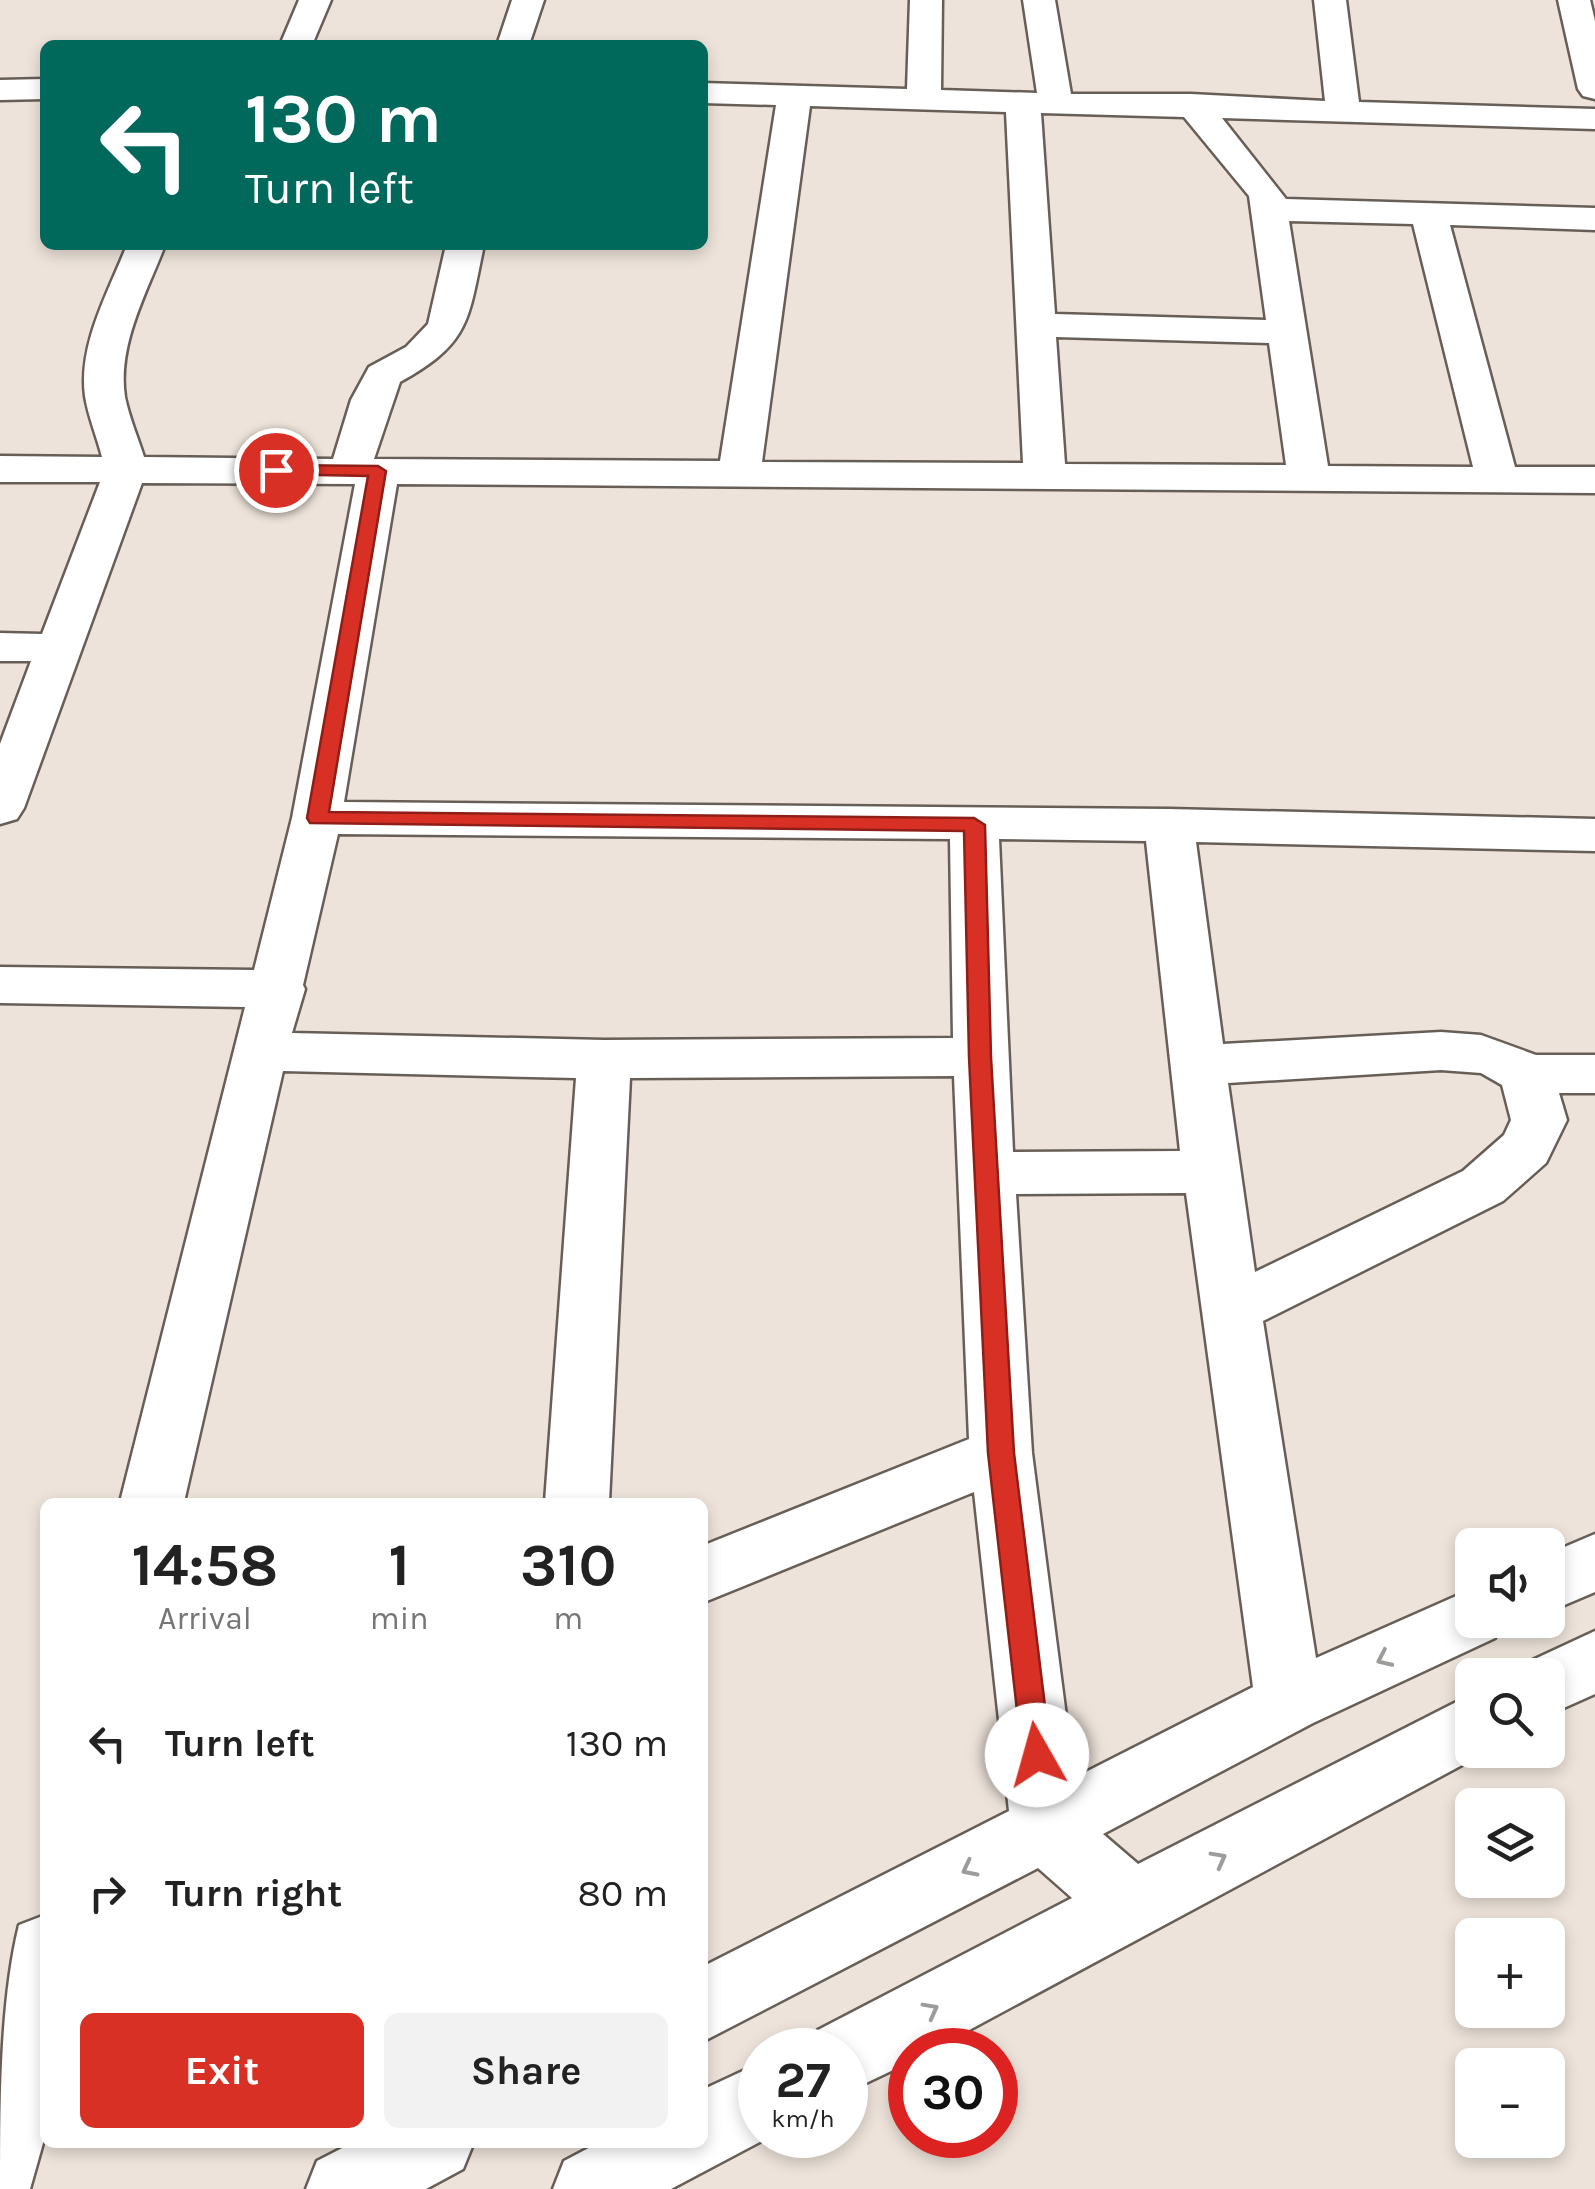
<!DOCTYPE html>
<html lang="en">
<head>
<meta charset="utf-8">
<style>
  body { margin:0; font-family:Karla,sans-serif; background:#f2f2f2; color:#222; height:100vh; display:flex; flex-direction:column; font-size:38px; white-space:nowrap }
  * { box-sizing:border-box; margin:0 }
  p { font-size:32px; color:#767676 }
  .icon { flex:none; width:55px; height:55px; fill:none; stroke:currentColor; stroke-width:2; stroke-linecap:round; stroke-linejoin:round }
  .map { position:relative; flex:1; overflow:hidden }
  .drawer { position:absolute; left:40px; top:1498px; width:668px; height:650px; display:flex; flex-direction:column; background:#fff; border-radius:15px; box-shadow:0 5px 15px #0003 }
  .drawer>* { flex:none }
  .hud { position:absolute; left:40px; top:40px; width:668px; height:210px; border-radius:15px; box-shadow:0 5px 15px #0003; background:#00695c; color:#fff; overflow:hidden }
  .buttons { position:absolute; left:1455px; top:1528px; display:grid; gap:20px }
  .buttons a { display:grid; place-items:center; width:110px; height:110px; border-radius:15px; background:#fff; box-shadow:0 5px 15px #0003; font-size:50px }
  .speed { position:absolute; left:738px; top:2028px; display:flex; gap:20px; font-size:50px; font-weight:700; text-align:center }
  .speed>* { display:grid; place-content:center; width:130px; height:130px; border-radius:50%; background:#fff; box-shadow:0 5px 15px #0003; line-height:1 }
  .speed small { font-size:25px; font-weight:400 }
  .speed .limit { border:15px solid #d22; background:#fff; color:#111 }
  .pin { position:absolute; display:grid; place-items:center; width:85px; height:85px; color:#fff; margin:-42px; border:5px solid #fff; border-radius:50%; box-shadow:0 2px 10px #0007 }
  .me { position:absolute; width:110px; margin:-55px; rotate:353deg; stroke-linejoin:round; filter:drop-shadow(0 0 8px #0008) }
  .turn { display:flex; align-items:center; gap:35px; height:210px; padding:0 40px; font-size:45px }
  .turn .icon { width:130px; height:130px; stroke-width:2.5 }
  .turn b { display:block; font-size:70px; line-height:85px }
  .eta { display:flex; justify-content:space-evenly; align-items:center; height:170px; text-align:center }
  .eta b { font-size:60px; font-weight:700; line-height:70px }
  .primary-button { display:flex; gap:20px; margin-top:auto; padding:20px 40px }
  .primary-button a { flex:1; height:115px; border-radius:15px; background:#d93025; color:#fff; font-size:40px; font-weight:700; line-height:115px; text-align:center }
  .primary-button a+a { background:#f2f2f2; color:#222 }
  ul { padding:0; list-style:none }
  li { display:flex; align-items:center; gap:30px; height:150px; padding:0 40px }
  li div { flex:1 }
  li b { display:block; font-size:38px }
  li em { font-style:normal }
  .map>svg:first-child { display:block }
</style>
</head>
<body>
<div class="map">
<svg width="1595" height="2189" viewBox="0 0 1595 2189">
  <rect width="100%" height="100%" fill="#ede3da"/>
  <g fill="none" stroke-linecap="round" stroke-linejoin="round">
    <g stroke="#675f57" stroke-width="5">
      <g id="minor">
        <path d="M299,0h32l-19,45h-32z"/>
        <path d="M512,0h32l-15,45h-32z"/>
        <path d="M910,0h32l-1,90 96,3 -14,-93h32l16,94h120l134,7 -11,-101h32l13,102 236,7v20l-373,-11 64,81 309,9v22l-145,-5 65,242h80v26l-1198,-9 -53,318 825,7 426,10v32l-399,-9 27,202 218,-12 40,3 55,20h59v38h-36l8,27 -21,43 -43,38 -240,120 53,337 156,-69v31h32l-9,18 -182,85 -210,111 35,30 334,-170v56h18l-558,300h-22v12l-65,31v-43h-35l8,-20 254,-132 -34,-30 -336,174v-75l307,-156 -35,-319 -272,111v-57l267,-107 -15,-363 -324,2 -21,424h-64l31,-424 -293,-7 -99,431h-64l125,-495 -245,-4v-36l254,3 38,-152 63,-334 -213,-1 -118,325 -7,11 -17,5v-80l31,-83h-31v-28l42,1 58,-152h-100v-26l102,1c-5,-20 -14,-41 -17,-61 -7,-52 24,-105 42,-151h38c-18,47 -48,100 -40,152 4,20 13,41 19,60l189,2 18,-59 18,-33 37,-20 22,-23 18,-79h38c-16,75 -13,98 -84,137l-26,77 346,2 56,-356 -74,-2v-20l205,6zM810,106l196,6 17,351 -261,-1zM1041,113l143,4 65,79 17,124 -211,-6zM1289,221l124,3 60,243 -145,-1zM1056,337l213,6 17,122 -221,-1zM338,834l612,5 3,199 -349,2 -312,-7 13,-44 -2,-4zM999,839l147,2 34,310 -167,1zM1441,1070l40,3 21,12 9,35 -7,15 -41,36 -208,101 -27,-189zM1186,1193l67,494 -179,91 -42,-325 -16,-259z"/>
        <path d="M1558,0h32l5,21v78l-12,-3 -5,-7z"/>
        <path d="M45,79v20l-45,1v-20z"/>
        <path d="M1595,1534v58l-47,20v-58z"/>
        <path d="M1595,1631v63l-47,21v-40h-29l5,-11z"/>
        <path d="M45,1915v221l-15,53h-30c0,-83 0,-187 19,-264z"/>
        <path d="M760,2063v72h13l-102,54h-118l11,-28 36,-19h102v-52z"/>
        <path d="M354,2142h120l-11,27 -37,20h-120l11,-28z"/>
      </g>
    </g>
    <use href="#minor" fill="#fff" fill-rule="evenodd"/>
  </g>
  <defs><path id="oneway-chevron" d="M-2-3.5L2.5 0L-2 3.5" fill="none" stroke-width="1.6" stroke-linecap="round" stroke-linejoin="round" transform="scale(2.5)"/></defs>
  <g stroke="#9d9c9a">
    <use href="#oneway-chevron" transform="translate(1384 1659) rotate(155)"/>
    <use href="#oneway-chevron" transform="translate(1219 1859) rotate(-28)"/>
    <use href="#oneway-chevron" transform="translate(969 1869) rotate(153)"/>
    <use href="#oneway-chevron" transform="translate(931 2010) rotate(-28)"/>
  </g>
  <path fill="#d93025" stroke="#8d1f18" stroke-width="2.5" d="M276,465l102,1 8,5 -57,341 645,6 11,7 6,232 23,396 37,302 -4,9 -10,4 -10,-4 -5,-9 -34,-302 -19,-396 -5,-226 -654,-8 -3,-5 61,-342 -99,-2 -2,-4z"/>
</svg>
<div class="buttons">
<a><svg class="icon" aria-label="sound" viewBox="0 0 24 24"><path d="M4 9h4l5-4v14l-5-4H4zM17 9q2 3 0 6"/></svg></a>
<a><svg class="icon" aria-label="search" viewBox="0 0 24 24"><circle cx="10" cy="10" r="6"/><path d="M15 15l6 6"/></svg></a>
<a><svg class="icon" aria-label="layers" viewBox="0 0 24 24"><path d="M12 4l9 5-9 5-9-5zM3 14l9 5 9-5"/></svg></a>
<a>+</a>
<a>−</a>
</div>
<div class="speed"><div>27<small>km/h</small></div><div class="limit">30</div></div>
<div class="pin" style="left:276px;top:470px;background:#d93025"><svg class="icon" aria-label="arrive" viewBox="0 0 24 24"><path d="M6 21V4h12l-3 4 3 4H6"/></svg></div>
<svg class="me" style="left:1037px;top:1755px" viewBox="-20 -20 40 40"><circle r="19" fill="#fff"/><path d="M0-13L10 11 0 6-10 11z" fill="#d93025"/></svg>
<div class="hud">
<div class="turn"><svg class="icon" aria-label="left" viewBox="0 0 24 24"><path d="M17 20v-9H6M10 6l-5 5 5 5"/></svg><div><b>130 m</b>Turn left</div></div>
</div>
<section class="drawer">
<div class="eta">
<div><b>14:58</b><p>Arrival</p></div>
<div><b>1</b><p>min</p></div>
<div><b>310</b><p>m</p></div>
</div>
<ul>
<li><svg class="icon" aria-label="left" viewBox="0 0 24 24"><path d="M17 20v-9H6M10 6l-5 5 5 5"/></svg><div><b>Turn left</b></div><em>130 m</em></li>
<li><svg class="icon" aria-label="right" viewBox="0 0 24 24"><path d="M7 20v-9h11M14 6l5 5-5 5"/></svg><div><b>Turn right</b></div><em>80 m</em></li>
</ul>
<div class="primary-button"><a>Exit</a><a>Share</a></div>
</section>
</div>
</body>
</html>
